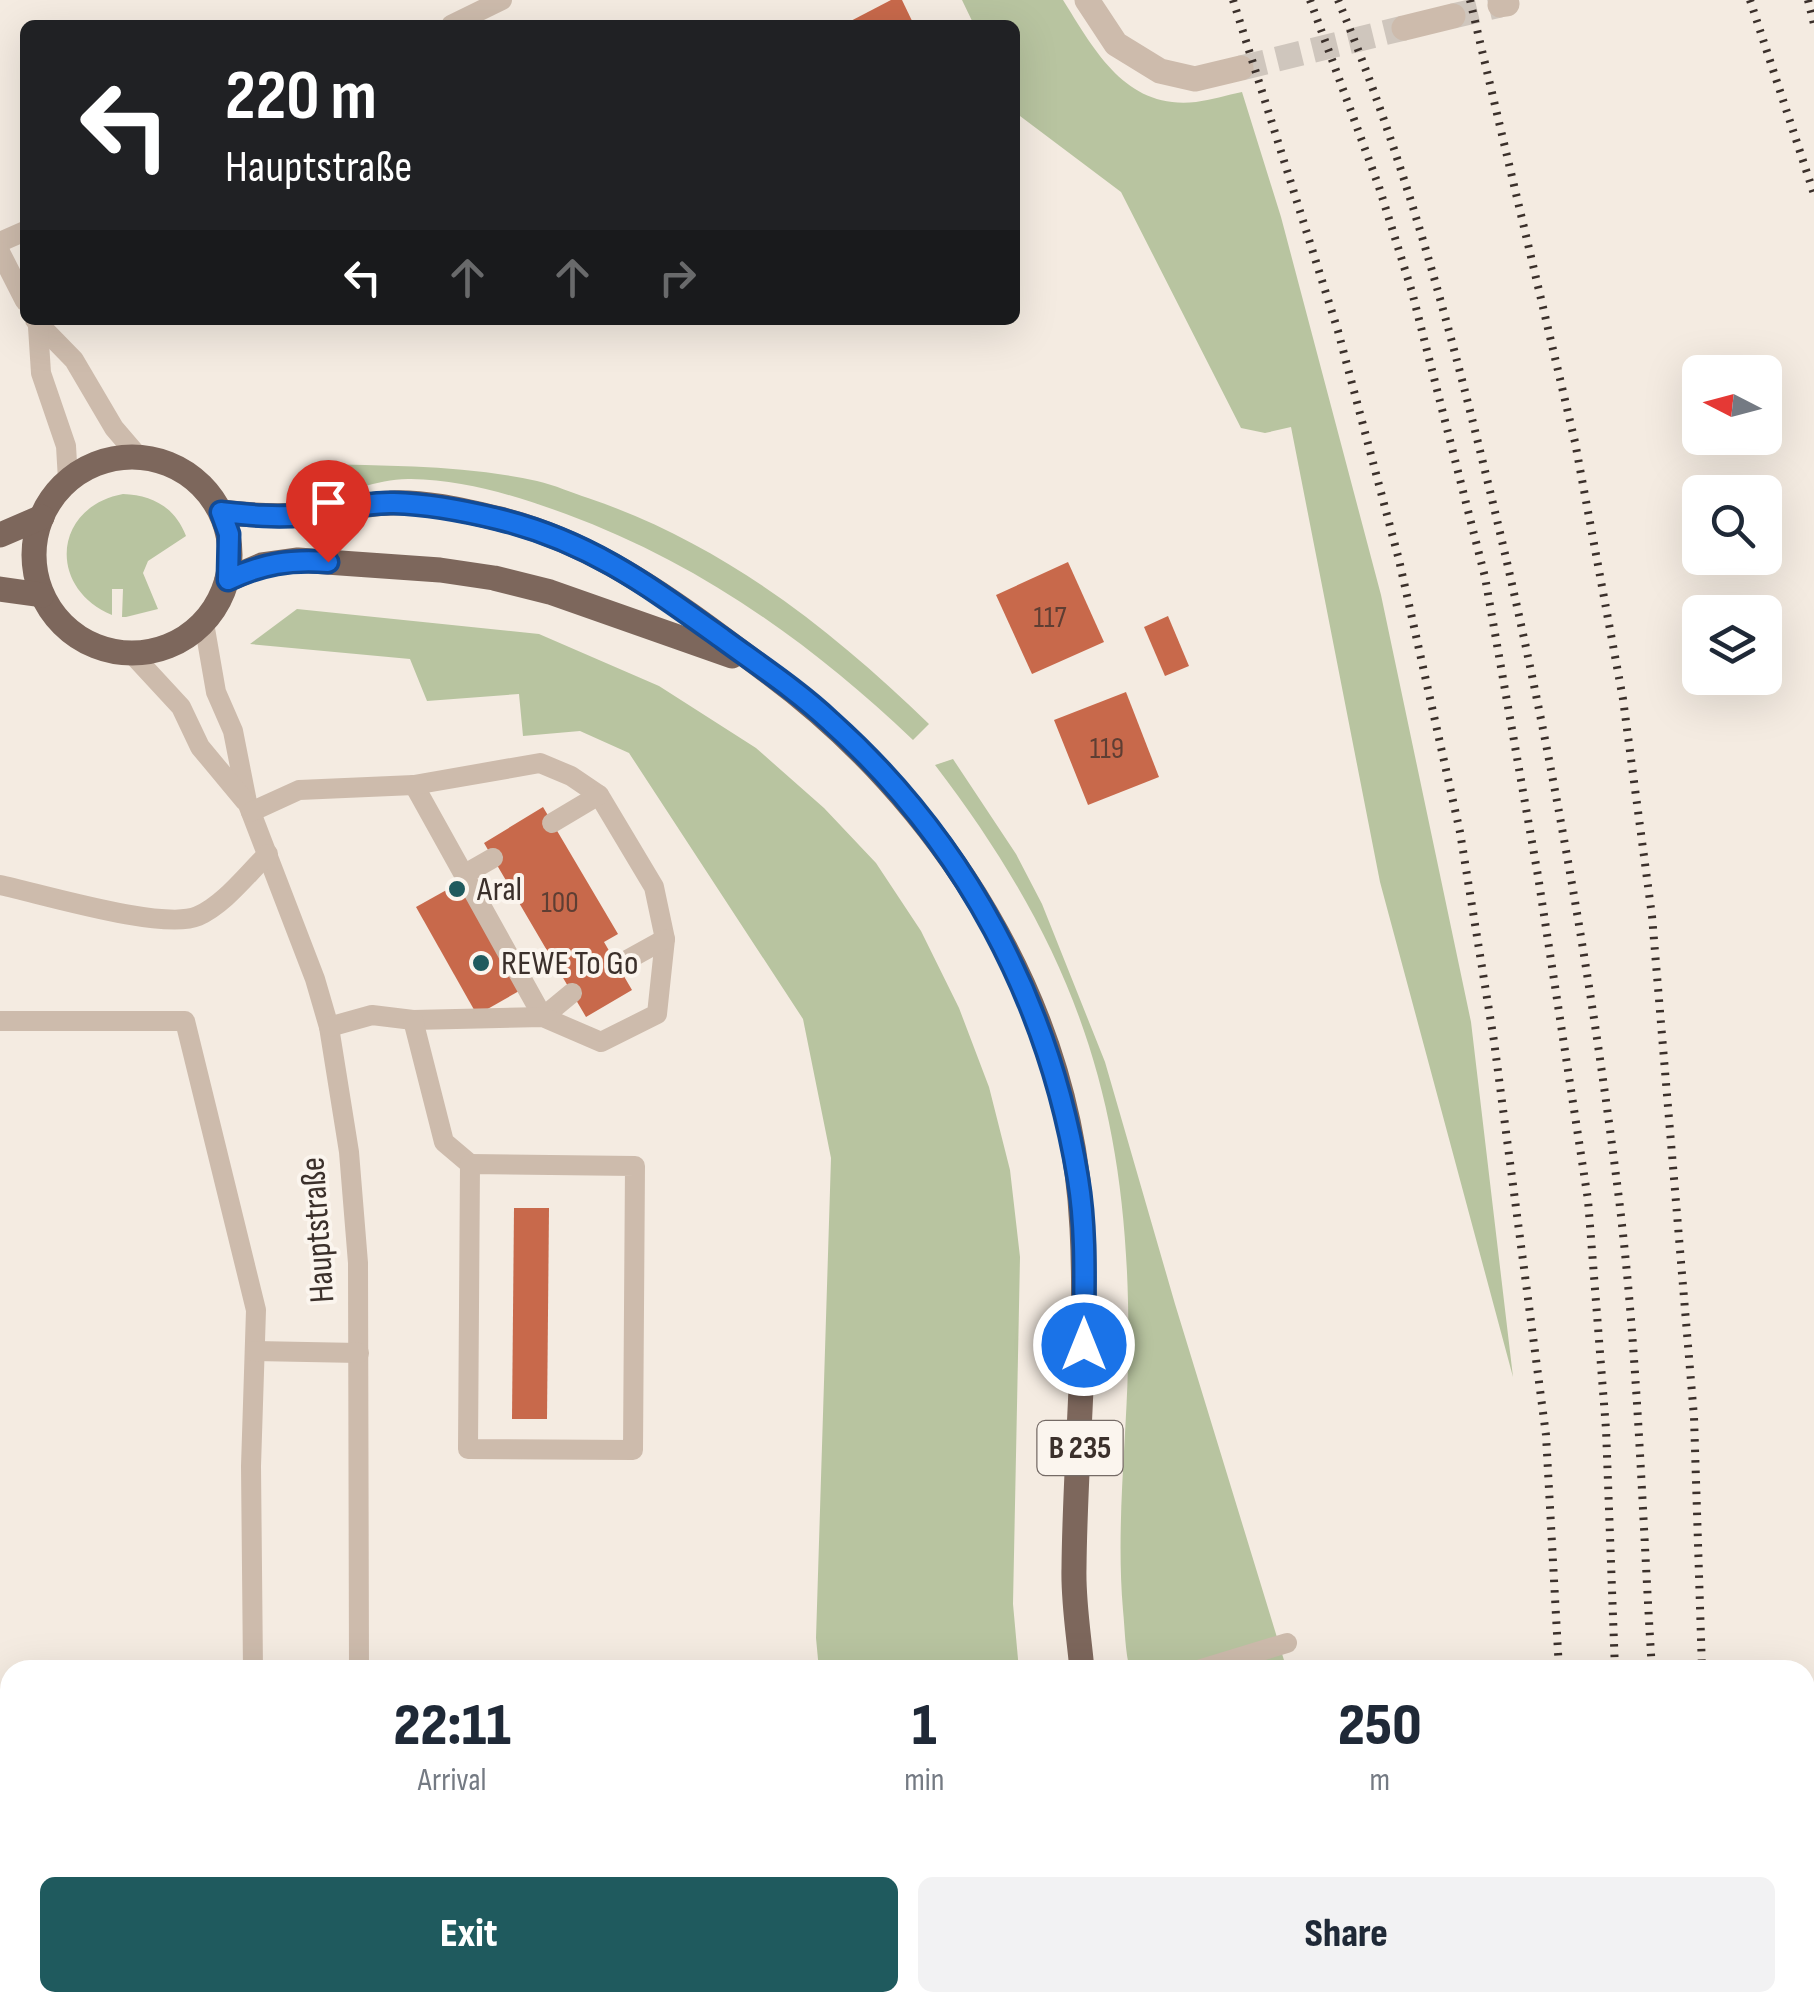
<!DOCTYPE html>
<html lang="en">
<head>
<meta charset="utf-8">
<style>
  body { margin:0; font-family:"Sofia Sans Condensed",sans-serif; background:#f2f2f3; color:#1f2937; height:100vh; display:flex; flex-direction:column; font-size:38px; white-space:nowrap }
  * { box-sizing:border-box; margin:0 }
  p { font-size:32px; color:#747a83 }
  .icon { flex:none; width:55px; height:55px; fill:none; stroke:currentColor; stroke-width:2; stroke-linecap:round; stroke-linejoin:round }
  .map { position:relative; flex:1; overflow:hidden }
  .sheet { position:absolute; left:0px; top:1660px; width:1815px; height:352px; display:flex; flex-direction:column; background:#fff; border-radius:30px 30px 0 0; box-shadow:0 10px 40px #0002 }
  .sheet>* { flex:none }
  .hud { position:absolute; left:20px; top:20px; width:1000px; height:305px; border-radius:15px; box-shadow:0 10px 40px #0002; background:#202124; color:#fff; overflow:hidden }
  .needle { width:65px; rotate:276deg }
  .controls { position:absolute; left:1682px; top:355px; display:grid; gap:20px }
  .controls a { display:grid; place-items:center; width:100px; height:100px; border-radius:15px; background:#fff; box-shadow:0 10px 40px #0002; font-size:50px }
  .pin { position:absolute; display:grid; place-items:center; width:85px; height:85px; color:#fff; margin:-102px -42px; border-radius:50% 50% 50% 0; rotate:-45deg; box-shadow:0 0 10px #0007 }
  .pin .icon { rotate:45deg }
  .me { position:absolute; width:110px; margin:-55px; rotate:0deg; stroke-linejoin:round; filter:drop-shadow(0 0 8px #0008) }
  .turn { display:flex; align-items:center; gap:35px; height:210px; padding:0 40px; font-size:45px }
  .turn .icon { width:130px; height:130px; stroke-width:2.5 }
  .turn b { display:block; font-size:70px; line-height:85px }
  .lanes { display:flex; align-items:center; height:95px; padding:0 40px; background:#0003; justify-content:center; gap:50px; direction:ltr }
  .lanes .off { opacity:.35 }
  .eta { display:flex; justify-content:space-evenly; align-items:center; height:170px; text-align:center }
  .eta b { font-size:60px; font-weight:800; line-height:70px }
  .primary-button { display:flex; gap:20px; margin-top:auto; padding:20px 40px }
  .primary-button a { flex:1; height:115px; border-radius:15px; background:#1f5a5e; color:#fff; font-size:40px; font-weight:800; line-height:115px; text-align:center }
  .primary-button a+a { background:#f2f2f3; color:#1f2937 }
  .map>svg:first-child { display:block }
</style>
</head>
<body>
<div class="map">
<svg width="1814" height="2012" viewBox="0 0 1814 2012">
  <rect width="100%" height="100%" fill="#f4ebe1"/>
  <g fill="#b8c4a0">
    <path d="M962,0h101c32,51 63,110 133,102 15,-2 31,-7 46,-10l39,125 100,378 90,427 42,355 -133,-495 -89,-455 -26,6 -24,-5 -120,-236 -105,-79 -1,-88h-41z"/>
    <path d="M317,464c73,2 148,1 220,17 18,4 35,12 51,17 133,45 241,129 341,226l-16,16c-102,-97 -214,-177 -347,-226 -49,-18 -101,-34 -155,-35 -34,-1 -62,15 -96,20z"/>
    <path d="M123,494c29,1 52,13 63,42l-38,25 -5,12 15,36 -32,8h-4l1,-28h-11v26c-65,-27 -59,-108 11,-121z"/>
    <path d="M297,609l242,25 120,52 97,62 68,60 52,55 45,68 38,77 30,79 21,83 10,87 -7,347 6,66h-200l-3,-32 15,-480 -28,-139 -174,-266 -49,-22 -57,5 -4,-42 -92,7 -17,-42 -160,-15z"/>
    <path d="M953,759l63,95 26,50 63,158 70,242 112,366h-157c-5,-19 -5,-40 -7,-60 -7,-82 3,-163 5,-244 5,-245 -44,-406 -193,-601z"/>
    <path d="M841,2002h373l11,10h-386z"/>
  </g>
  <g fill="#c8694b">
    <path d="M891,0h11l12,25h-71z"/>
    <path d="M1068,562l36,80 -72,32 -36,-79z"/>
    <path d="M1168,616l21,50 -24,10 -21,-49z"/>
    <path d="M1126,692l33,85 -71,28 -34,-85z"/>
    <path d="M543,807l75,127 -14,8 28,48 -46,27 -102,-174z"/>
    <path d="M459,883l60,108 -42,24 -61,-108z"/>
    <path d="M514,1208h35l-2,211h-35z"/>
  </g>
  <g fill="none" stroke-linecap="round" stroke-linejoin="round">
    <g stroke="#cfc6bd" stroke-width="25" stroke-dasharray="25 12" stroke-linecap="butt">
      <path d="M1453,16l47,-11"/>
      <path d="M1241,68l163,-40"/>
    </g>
    <path stroke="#cfc6bd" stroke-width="25" stroke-dasharray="25 12" stroke-linecap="butt" d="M1805,1964l9,-1"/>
    <g stroke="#cdbbac" stroke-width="20">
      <path d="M451,25l51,-25"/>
      <path d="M0,242l25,-11"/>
      <path d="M0,252l25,49"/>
      <path d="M35,320l39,40 40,68 24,28"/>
      <path d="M38,327l3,46 25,73 2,34"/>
      <path d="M204,623l12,69 17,39 14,71 68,177 14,48 20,125 9,111 1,407"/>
      <path d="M132,654l49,53 19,40 45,54"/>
      <path d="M414,785l129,232 29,-24"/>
      <path d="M251,812l48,-22 115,-5 126,-22 31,13 28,19 55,92 11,52 -8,75 -56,28 -58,-25 -130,3 -41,-5 -43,12"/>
      <path d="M552,823l47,-28"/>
      <path d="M465,874l28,-16"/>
      <path d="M0,885c42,9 164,46 198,31 27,-12 49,-42 70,-62"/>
      <path d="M618,965l47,-26"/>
      <path d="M413,1020l31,122 26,22"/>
      <path d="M0,1021h185l71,289 -5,156 2,204"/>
      <path d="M470,1164l165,2 -2,284 -165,-1z"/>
      <path d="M255,1351l104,2"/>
      <path d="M1198,1670l89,-27"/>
      <path d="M253,2002v10"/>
      <path d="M0,2005l16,1v6"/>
      <path d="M358,2012v-10"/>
    </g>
    <g stroke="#cdbbac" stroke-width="25">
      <path d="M1087,0l29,44 44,27 35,8 46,-11"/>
      <path d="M1500,5l7,-1"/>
      <path d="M1404,28l49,-12"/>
      <path d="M1304,2012l3,-10"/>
      <path d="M1361,2012l4,-10"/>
    </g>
    <g stroke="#7d675c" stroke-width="25">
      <circle cx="132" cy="555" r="98"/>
      <path d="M221,512c26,3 51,5 76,3 31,-2 62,-11 93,-12 36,-2 75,8 110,16 101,25 182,89 264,150 179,131 307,334 318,559 6,114 -7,226 -8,340 -1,34 5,68 8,102"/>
      <path d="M0,535l42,-18"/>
      <path d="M227,580l35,-15 36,-5 142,10 54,8 56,14 182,64"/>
      <path d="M0,589l42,6"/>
      <path d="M1412,2002h90"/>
    </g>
    <g stroke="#3b302b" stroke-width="8" stroke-dasharray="2.5 8" stroke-linecap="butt">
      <path d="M1233,0l105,331 61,229 61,272 34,209 52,394 13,235"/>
      <path d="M1310,0l69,187 33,105 73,285 53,299 50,324 18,229 9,241"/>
      <path d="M1338,0c65,155 110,319 150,483 58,235 101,476 131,716 19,156 23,315 33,471"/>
      <path d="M1470,0l105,442 48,257 29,217 42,501 8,253"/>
      <path d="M1750,0l64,194"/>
      <path d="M1808,0l6,24"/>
      <path d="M1567,2012l1,-10"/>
      <path d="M1616,2012v-10"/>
      <path d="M1657,2012v-10"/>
      <path d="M1693,2012v-10"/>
    </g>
  </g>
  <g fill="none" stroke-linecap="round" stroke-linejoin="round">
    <g stroke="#114b97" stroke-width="25">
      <path id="route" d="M328,562c-38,-3 -66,2 -100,18l1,-46 -8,-22c28,3 55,6 83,3 29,-4 61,-13 90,-12 35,1 71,8 104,16 91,22 151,67 225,120 37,27 75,52 108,83 134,120 218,280 247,457 9,54 6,111 6,166"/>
    </g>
    <use href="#route" stroke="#1a73e8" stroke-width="18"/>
  </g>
  <g fill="#1f5a5e" stroke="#fbf5ee" stroke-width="4">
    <circle cx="457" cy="889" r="10"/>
    <circle cx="481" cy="963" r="10"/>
  </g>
  <g text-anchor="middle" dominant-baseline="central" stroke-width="8" stroke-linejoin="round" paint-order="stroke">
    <g font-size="30" fill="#5e3e33">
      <text x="1050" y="618">117</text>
      <text x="1107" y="749">119</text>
      <text x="560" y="903">100</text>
    </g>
    <rect fill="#fbf5ee" stroke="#756b66" stroke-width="2.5" x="1037.5" y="1421" width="85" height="54" rx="8"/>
    <g font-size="32" font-weight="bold" fill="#3b302b">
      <text x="1080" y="1448">B 235</text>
    </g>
    <g font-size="35" fill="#3b302b" stroke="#fbf5ee" text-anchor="start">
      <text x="477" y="889">Aral</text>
      <text x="501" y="963">REWE To Go</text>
    </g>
    <g font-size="35" fill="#3b302b" stroke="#fbf5ee">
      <text transform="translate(318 1230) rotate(-94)">Hauptstraße</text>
    </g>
  </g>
</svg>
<div class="controls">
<a><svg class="needle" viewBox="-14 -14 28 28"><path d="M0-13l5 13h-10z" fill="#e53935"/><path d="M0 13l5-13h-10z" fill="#747a83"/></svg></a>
<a><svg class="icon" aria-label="search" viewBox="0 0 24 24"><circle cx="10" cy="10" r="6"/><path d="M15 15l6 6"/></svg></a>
<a><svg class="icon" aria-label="layers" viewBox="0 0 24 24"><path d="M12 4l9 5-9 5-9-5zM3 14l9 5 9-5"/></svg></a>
</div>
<div class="pin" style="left:328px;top:562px;background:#d93025"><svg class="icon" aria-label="arrive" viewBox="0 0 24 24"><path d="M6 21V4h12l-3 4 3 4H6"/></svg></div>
<svg class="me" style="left:1084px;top:1345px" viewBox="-20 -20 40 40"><circle r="17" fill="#1a73e8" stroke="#fff" stroke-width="3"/><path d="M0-11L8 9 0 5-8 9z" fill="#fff"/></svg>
<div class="hud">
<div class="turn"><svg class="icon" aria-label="left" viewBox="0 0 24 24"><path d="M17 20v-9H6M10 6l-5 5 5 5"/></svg><div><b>220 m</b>Hauptstraße</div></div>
<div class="lanes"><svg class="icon" aria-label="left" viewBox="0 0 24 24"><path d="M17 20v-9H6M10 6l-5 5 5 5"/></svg><svg class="icon off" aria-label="ahead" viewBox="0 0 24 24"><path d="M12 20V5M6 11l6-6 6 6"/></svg><svg class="icon off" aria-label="ahead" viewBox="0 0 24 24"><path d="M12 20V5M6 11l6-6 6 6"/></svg><svg class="icon off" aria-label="right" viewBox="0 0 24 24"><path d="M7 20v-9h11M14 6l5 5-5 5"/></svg></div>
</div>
<section class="sheet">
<div class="eta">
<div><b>22:11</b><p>Arrival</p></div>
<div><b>1</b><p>min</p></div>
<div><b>250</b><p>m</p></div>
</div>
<div class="primary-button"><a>Exit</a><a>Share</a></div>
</section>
</div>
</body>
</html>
